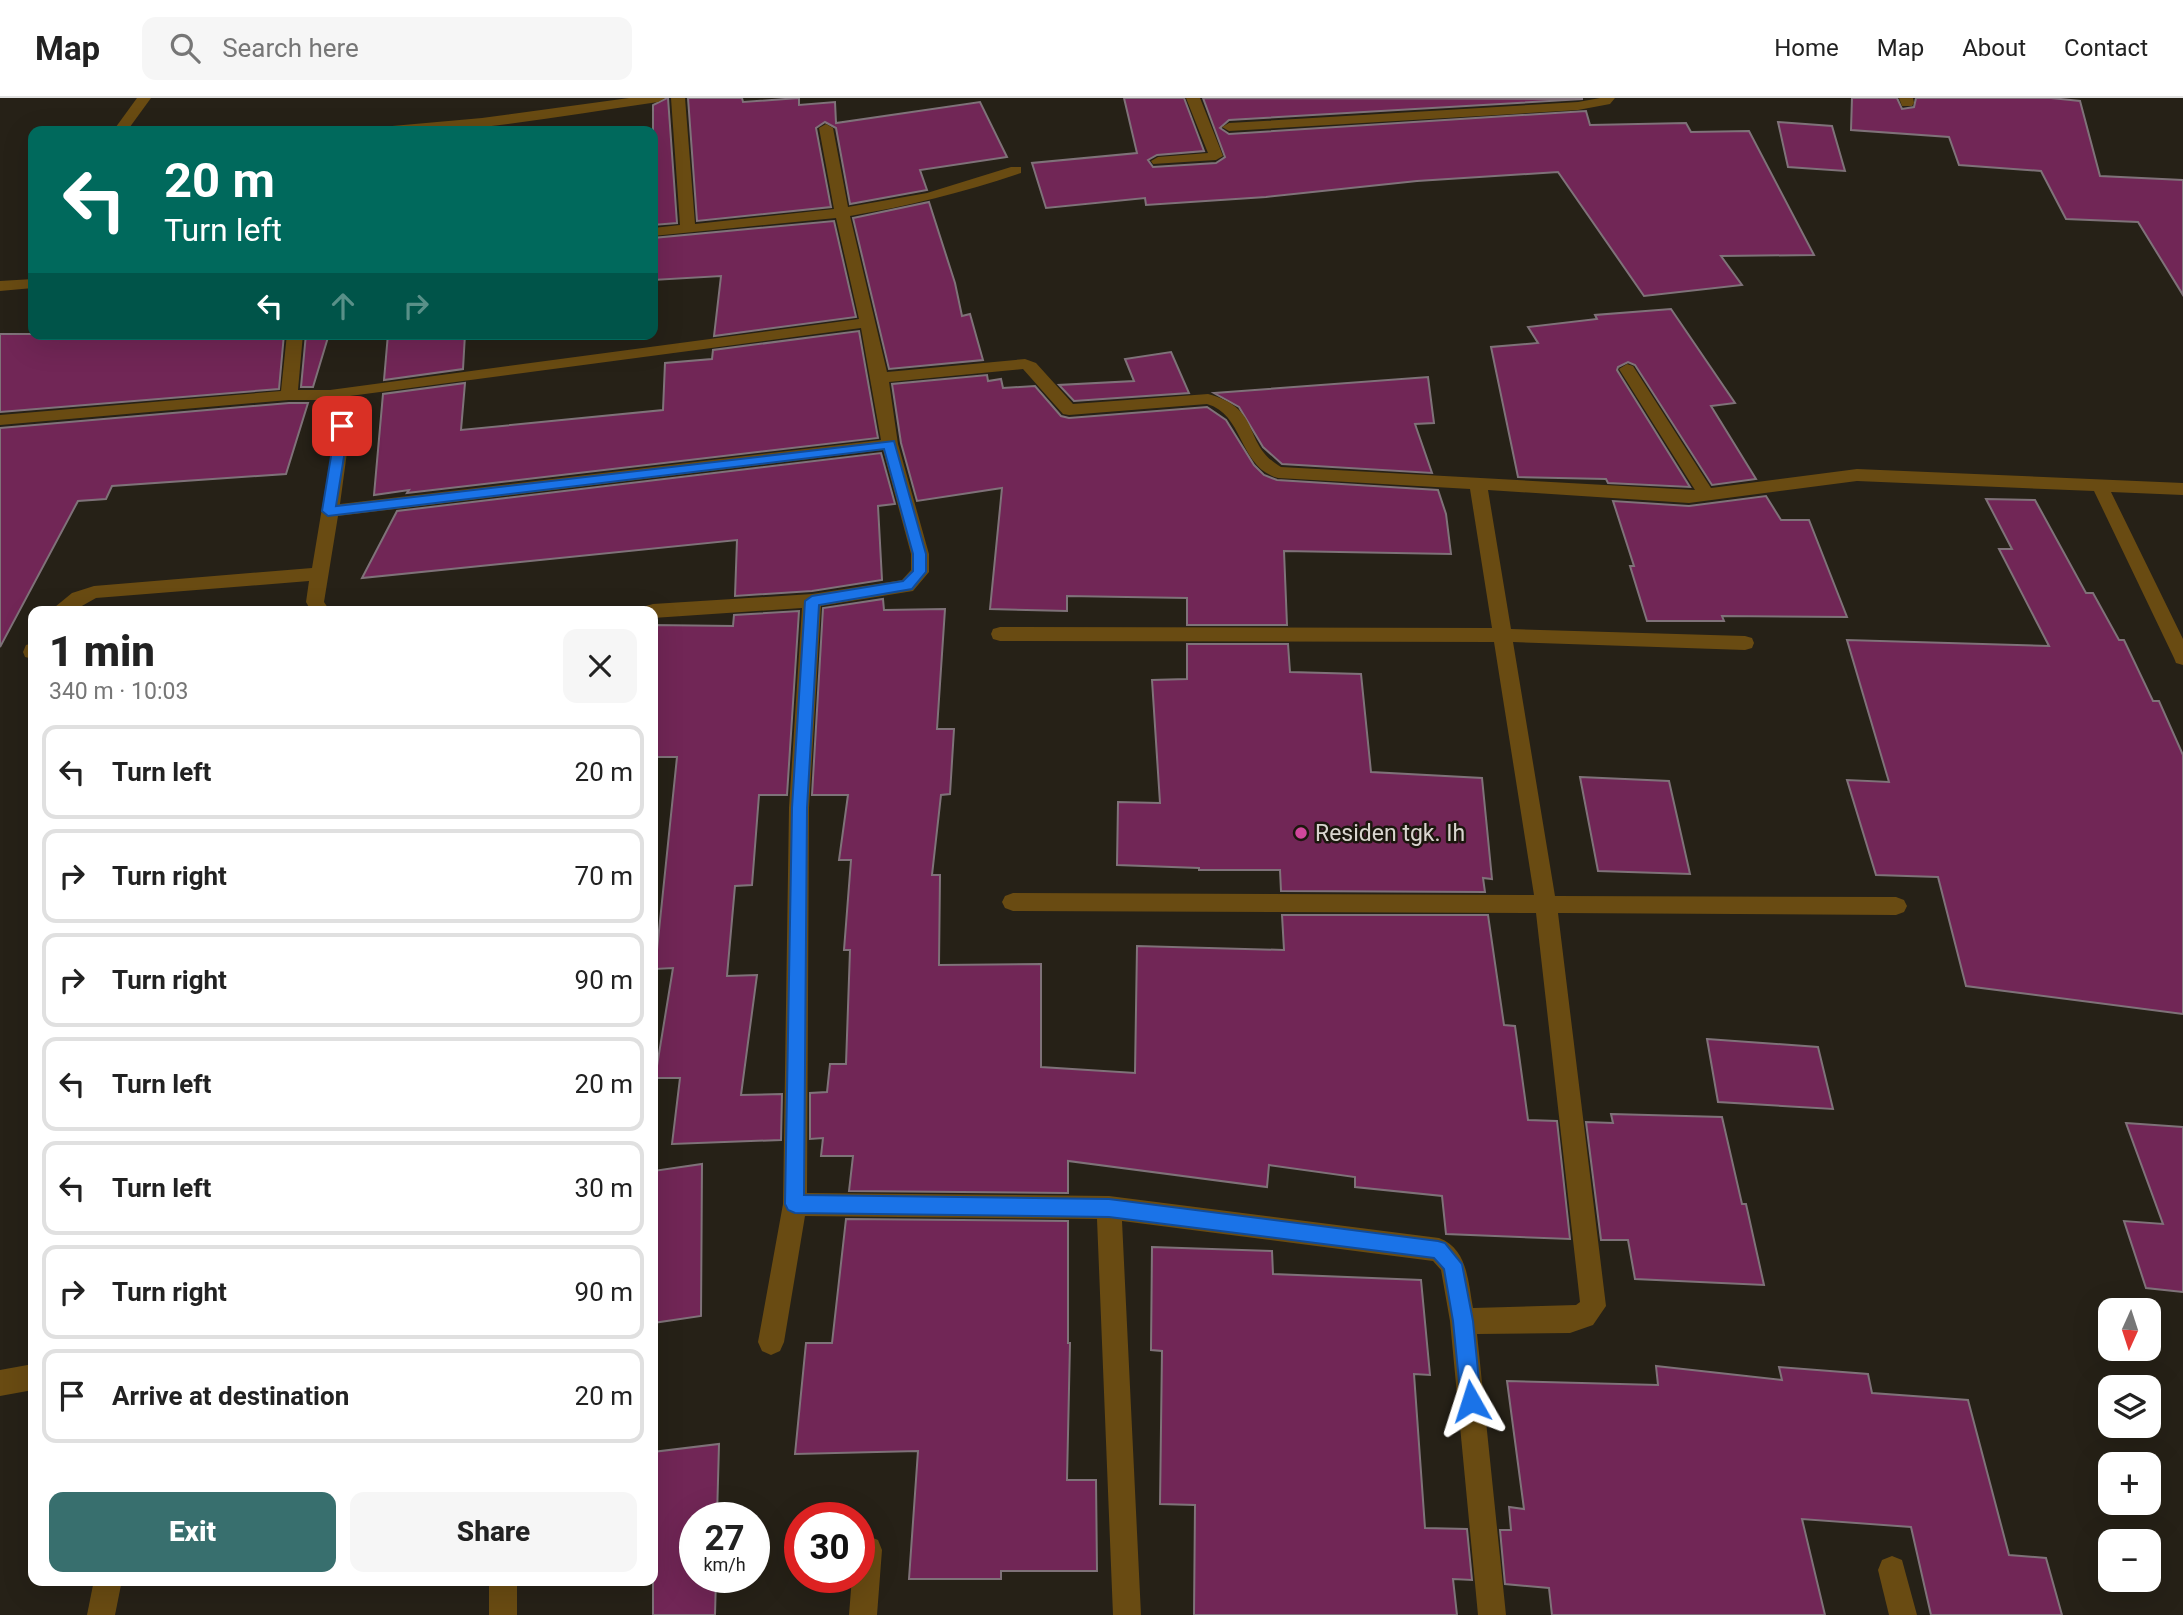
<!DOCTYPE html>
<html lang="en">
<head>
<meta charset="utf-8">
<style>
  body { margin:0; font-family:Roboto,sans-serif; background:#f6f6f6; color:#222; height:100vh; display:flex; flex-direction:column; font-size:26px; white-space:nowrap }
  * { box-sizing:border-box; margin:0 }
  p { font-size:23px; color:#767676 }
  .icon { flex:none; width:38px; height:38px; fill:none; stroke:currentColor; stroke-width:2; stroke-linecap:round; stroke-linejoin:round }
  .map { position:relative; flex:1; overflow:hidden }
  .drawer { position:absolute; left:28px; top:508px; width:630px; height:980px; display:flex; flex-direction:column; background:#fff; border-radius:14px; box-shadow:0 7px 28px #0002 }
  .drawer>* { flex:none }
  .banner { position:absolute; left:28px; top:28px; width:630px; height:214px; border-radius:14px; box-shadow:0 7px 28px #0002; background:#00695c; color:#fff; overflow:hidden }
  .needle { width:46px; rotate:183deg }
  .buttons { position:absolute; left:2098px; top:1200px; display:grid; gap:14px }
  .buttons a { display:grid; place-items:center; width:63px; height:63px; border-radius:14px; background:#fff; box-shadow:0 7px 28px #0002; font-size:35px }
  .speed { position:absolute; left:679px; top:1404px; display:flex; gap:14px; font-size:35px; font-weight:700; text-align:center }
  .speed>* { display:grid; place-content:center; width:91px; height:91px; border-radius:50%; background:#fff; box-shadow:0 7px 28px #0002; line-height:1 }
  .speed small { font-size:18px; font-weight:400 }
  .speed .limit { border:10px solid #d22; background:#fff; color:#111 }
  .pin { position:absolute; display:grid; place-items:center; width:60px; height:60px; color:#fff; margin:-30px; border-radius:14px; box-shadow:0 4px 10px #0006 }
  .me { position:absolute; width:77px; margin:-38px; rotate:354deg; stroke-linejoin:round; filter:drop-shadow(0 0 5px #0008) }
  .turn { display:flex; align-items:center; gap:24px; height:147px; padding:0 21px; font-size:32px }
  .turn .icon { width:91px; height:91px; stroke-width:2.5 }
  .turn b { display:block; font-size:49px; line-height:60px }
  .lanes { display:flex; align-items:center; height:66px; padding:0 21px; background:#0003; justify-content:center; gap:35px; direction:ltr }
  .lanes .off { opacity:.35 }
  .round { display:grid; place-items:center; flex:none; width:74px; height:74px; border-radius:14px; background:#f6f6f6 }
  .summary { display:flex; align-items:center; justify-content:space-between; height:119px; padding:0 21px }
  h1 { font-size:42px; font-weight:800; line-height:52px }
  .button { display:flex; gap:14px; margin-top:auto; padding:14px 21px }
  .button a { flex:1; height:80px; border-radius:14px; background:#386f6e; color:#fff; font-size:28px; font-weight:800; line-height:80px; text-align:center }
  .button a+a { background:#f6f6f6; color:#222 }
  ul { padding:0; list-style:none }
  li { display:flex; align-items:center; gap:21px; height:94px; margin:0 14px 10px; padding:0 7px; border:4px solid #e0e0e0; border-radius:14px }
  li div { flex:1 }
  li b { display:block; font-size:26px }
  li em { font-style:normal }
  header { display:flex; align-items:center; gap:42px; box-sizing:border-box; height:98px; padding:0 35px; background:#fff; border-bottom:2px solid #e0e0e0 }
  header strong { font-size:33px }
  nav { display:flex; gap:38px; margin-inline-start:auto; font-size:24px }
  .search { width:490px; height:63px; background:#f6f6f6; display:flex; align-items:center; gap:18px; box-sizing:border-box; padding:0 24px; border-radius:14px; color:#767676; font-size:26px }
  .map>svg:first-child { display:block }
</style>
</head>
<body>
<header>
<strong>Map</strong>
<div class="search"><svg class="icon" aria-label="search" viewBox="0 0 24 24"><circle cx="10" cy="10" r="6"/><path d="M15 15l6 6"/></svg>Search here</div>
<nav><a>Home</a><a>Map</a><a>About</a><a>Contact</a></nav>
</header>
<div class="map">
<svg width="2183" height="1517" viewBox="0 0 2183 1517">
  <rect width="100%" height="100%" fill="#262117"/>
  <g fill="#712656" stroke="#7f7279" stroke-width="2">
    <path d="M667,0h1l9,125 -24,2v-120z"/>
    <path d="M688,0h54l1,4 56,-4v7l36,-3 1,21 144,-21 27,55 -87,13 7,20 -77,14 -14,-76 -11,-6 -9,6 15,79 -134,14z"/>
    <path d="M1124,0h60l20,53 -47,4 -9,5 5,7 63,-4 9,-6 -22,-59 380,1 -354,21 -9,8 9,6 357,-23 4,14 96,-2 5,9 58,-1 65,124 -93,1 21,29 -98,11 -86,-124 -141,9 -151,16 -120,8 -1,-7 -99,10 -14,-45 105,-10z"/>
    <path d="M1852,0h45l5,11 12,-2 2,-9h135l29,3 20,75 83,4v115l-45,-73 -72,-3 -25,-48 -82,-6 -10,-28 -98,-7z"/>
    <path d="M1778,24l54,4 13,45 -57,-4z"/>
    <path d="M929,104l26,81 7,33 8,-2 13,46 -94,9 -36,-151z"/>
    <path d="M834,123l22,96 -142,19 7,-60 -68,4v-42z"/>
    <path d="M1671,211l64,94 -24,3 45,73 -44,6 -77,-120 -7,-3 -10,5 -1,3 73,117 -82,-4 -2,-4 -88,-2 -27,-130 47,-4 -10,-16 69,-8 -2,-4z"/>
    <path d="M859,233l19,107 -471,55 2,-3 -35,5 9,-101 82,-11 -4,47 202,-20 2,-47 47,-4 1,-9z"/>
    <path d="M0,236h284l-5,55 -279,23z"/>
    <path d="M306,236h23l-16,53h-12z"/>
    <path d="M388,236h77l-2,35 -79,11z"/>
    <path d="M1171,254l18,41 -115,8 -15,-16 75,-4 -9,-22z"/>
    <path d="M987,277l1,6 13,-2 2,9 32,-2 26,30 8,2 138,-11 19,13 28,45 10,10 13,5 161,10 8,24 5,40 -167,-3 3,74h-100v-27l-120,-2v15l-77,-2 12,-121 -85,13 -16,-58 -9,-59z"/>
    <path d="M1428,279l6,46 -19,1 17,49 -150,-9 -19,-17 -24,-40 -25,-14z"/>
    <path d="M289,305h19l-22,71 -174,12 -6,13 -28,2 -78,146v-219z"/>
    <path d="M881,355l14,51 -17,2 4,74 -70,11 -77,5 2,-56 -375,38 35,-67z"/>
    <path d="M1766,398l15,24h28l38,97 -125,-1 2,5h-77l-17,-55h4l-21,-65 76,5z"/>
    <path d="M1986,401l49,1 51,93h7l26,47h5l29,61h6l24,54v259l-217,-28 -28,-109 -62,-2 -29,-95 42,2 -42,-142 202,6 -50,-97h13z"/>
    <path d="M883,501l1,11 61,-1 -8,120h17l-4,65 -9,1 -9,80h8l-1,90 102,-1v103l94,6 2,-127 147,4 -2,-35h206l16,110 11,1 13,94 29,1 13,118 -124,-5 -4,-38 -87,-9v-10l-86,-12 -2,22 -199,-26v32l-219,-2 4,-35h-32l2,-18 -13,1v-46l17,-1 3,-28h16l4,-114h-6l7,-90h-12l9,-65h-36l11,-187z"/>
    <path d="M799,513l-12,184h-28l-7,90 -17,1 -8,90 30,-1 -16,120 41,-1 -1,46 -109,4 8,-66h-25l18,-110 -18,1 22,-212h-24v-132l80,1 1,-11z"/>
    <path d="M1187,546h101l2,28 71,2 10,98 111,6 10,101 -9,-1 2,14 -204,-1 -1,-21h-81v-2l-82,-3 1,-63 42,1 -8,-123 35,-1z"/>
    <path d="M1580,679l89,4 21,93 -92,-3z"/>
    <path d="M1707,941l111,8 15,62 -115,-7z"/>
    <path d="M1611,1016l111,3 20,87h4l18,81 -129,-6 -7,-39h-27l-15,-118 27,1z"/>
    <path d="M2126,1025l57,4v165l-37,-4 -22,-67 39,3z"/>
    <path d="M702,1066l-1,152 -48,7v-152z"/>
    <path d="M846,1121l222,2v122h2l-3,137h29l1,91h-96v8h-92l9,-128 -123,3 11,-111h26z"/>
    <path d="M1152,1149l120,4 1,23 148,6 9,95 -16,-1 11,154 42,1 5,51 -19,-1 4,36h-263l1,-110 -35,-1 2,-153 -11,-1z"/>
    <path d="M1656,1268l126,14 -3,-13 89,7 4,19 96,7 41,155 37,3 16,57h-131l-20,-88 -109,-8 23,96h-273l-3,-27 -44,-4 -5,-54h11l-2,-23 15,2 -17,-128 151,4z"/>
    <path d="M719,1346l-2,73h-22v60h21l-1,38h-62v-163z"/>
  </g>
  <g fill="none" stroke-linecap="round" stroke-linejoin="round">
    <g fill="#694b12" fill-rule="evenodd">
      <path d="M137,0h14l-24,33h-14z"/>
      <path d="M629,0h36l-7,4c-93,13 -190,33 -284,29l7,-4 101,-9z"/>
      <path d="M671,0h14l10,126 139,-15 -15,-81 7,-4 7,4 15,79 79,-14 84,-26h10v6c-56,19 -112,33 -171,43l37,156 138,-13 11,4 37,41 135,-10c56,15 33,50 73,73l414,23 -76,-121 8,-5 6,2 78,122 146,-19 326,14v12l-72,-3 72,147v26l-7,-2 -2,-5 -80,-167 -237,-10 -168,22 -201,-13 23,139 234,7 7,2 2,5 -2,5 -7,2 -232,-8 42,254 341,1 8,3 3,6 -3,6 -8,3 -338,-2 48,393 -13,19 -23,8 -93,1 29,281h-28l-28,-294 -9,-51 -8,-9 -311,-40 19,394h-28l-16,-396 -292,-3 -21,126 -4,9 -9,4 -9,-4 -4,-9 25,-138 6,-396 13,-200 -149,10v-7h-9l2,-5 7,-2 159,-10 90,-14 9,-10v-16l-28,-104 -545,66 -14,86 6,9h-19l-5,-9 3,-21 -213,17 -23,13h-23l22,-18 22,-7 218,-18 18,-108 4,-60h-45l-289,25v-10l281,-24 6,-57h16l-5,56h32l529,-71 -23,-101 -183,18v-8l27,-3zM861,230l20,112 -541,64 10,-74v-34zM1023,271l40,45 6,1 138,-11c38,11 31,63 71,74l192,11 22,139 -492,-1 -7,2 -2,5 2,5 7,2 494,1 40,253 -521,-2 -8,3 -3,6 3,6 8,3 523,2 44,389 -4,3 -103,3c-5,-26 -5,-59 -34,-70l-330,-42 -302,-3 2,-385 12,-202 92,-15 16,-19v-18l-31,-110 -9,-62z"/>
      <path d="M1186,0h14l23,58 -7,4 -63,4 -2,-3 7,-4 50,-4z"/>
      <path d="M1600,0h15l-5,6 -32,6 -349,21 -7,-4 7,-4 349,-21z"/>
      <path d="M1899,0h14l1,5 -2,3h-10z"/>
      <path d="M33,181v9l-33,3v-10z"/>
      <path d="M33,545v16l-8,-2 -2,-5 3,-7z"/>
      <path d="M33,1266v26l-33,6v-26z"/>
      <path d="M868,1438l10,4 4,10 -5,65h-28l3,-38h7v-37z"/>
      <path d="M1892,1458l10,4 15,55h-28l-11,-45 4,-10z"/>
      <path d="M94,1482h28l-7,35h-28z"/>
      <rect x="489" y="1482" width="28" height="35"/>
    </g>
  </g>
  <path fill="#1a73e8" stroke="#114b97" stroke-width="2" d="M342,324l7,4 -13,80 558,-65 32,113v18l-14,17 -93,16 -12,203 -3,387 305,4 329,42 7,2 17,21 11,57 8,80 -3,7 -7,3 -7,-3 -3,-7 -8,-80 -9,-52 -10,-11 -325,-41 -314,-4 -7,-3 -3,-6 7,-396 13,-207 7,-5 91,-15 10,-10v-17l-29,-105 -556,67 -6,-5 14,-85z"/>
  <circle fill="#d1479c" stroke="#1c170e" stroke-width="2.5" cx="1301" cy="735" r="7"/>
  <g text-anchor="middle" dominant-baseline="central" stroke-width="5" stroke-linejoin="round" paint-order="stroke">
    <g font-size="23" fill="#d9d5cf" stroke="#1c170e" text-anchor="start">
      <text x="1315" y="735">Residen tgk. Ih</text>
    </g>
  </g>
</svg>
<div class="buttons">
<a><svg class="needle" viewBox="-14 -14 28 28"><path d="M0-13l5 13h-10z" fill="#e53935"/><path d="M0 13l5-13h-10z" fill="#767676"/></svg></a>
<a><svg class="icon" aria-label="layers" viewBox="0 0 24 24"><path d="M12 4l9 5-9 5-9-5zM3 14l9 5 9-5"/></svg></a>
<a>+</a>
<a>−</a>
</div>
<div class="speed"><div>27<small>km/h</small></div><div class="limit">30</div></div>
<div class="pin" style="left:342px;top:328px;background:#d93025"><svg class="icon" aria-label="arrive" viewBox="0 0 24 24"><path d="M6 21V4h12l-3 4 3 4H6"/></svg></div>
<svg class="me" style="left:1471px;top:1303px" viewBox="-20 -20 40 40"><path d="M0-17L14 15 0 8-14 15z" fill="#1a73e8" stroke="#fff" stroke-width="4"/></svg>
<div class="banner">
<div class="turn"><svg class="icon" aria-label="left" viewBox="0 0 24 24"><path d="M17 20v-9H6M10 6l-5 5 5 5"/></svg><div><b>20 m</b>Turn left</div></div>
<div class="lanes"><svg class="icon" aria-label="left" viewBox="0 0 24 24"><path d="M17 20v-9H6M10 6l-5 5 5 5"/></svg><svg class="icon off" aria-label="ahead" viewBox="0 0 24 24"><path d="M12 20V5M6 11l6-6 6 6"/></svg><svg class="icon off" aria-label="right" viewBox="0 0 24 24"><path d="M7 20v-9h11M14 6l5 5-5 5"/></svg></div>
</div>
<section class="drawer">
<div class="summary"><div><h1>1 min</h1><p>340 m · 10:03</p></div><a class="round"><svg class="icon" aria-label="close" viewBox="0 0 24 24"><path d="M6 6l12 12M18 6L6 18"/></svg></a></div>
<ul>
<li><svg class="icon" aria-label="left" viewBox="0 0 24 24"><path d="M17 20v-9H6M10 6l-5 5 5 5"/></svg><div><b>Turn left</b></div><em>20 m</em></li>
<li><svg class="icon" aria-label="right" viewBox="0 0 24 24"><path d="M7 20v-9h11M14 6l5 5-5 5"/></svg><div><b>Turn right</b></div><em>70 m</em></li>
<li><svg class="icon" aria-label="right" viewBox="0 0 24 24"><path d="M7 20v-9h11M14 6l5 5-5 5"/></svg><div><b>Turn right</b></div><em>90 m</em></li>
<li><svg class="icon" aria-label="left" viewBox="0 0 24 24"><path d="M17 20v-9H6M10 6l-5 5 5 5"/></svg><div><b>Turn left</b></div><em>20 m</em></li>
<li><svg class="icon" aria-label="left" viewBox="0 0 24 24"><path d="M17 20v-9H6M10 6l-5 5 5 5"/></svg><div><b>Turn left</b></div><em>30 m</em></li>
<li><svg class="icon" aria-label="right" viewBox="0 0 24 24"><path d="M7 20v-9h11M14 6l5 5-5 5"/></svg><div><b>Turn right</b></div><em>90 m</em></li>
<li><svg class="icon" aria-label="arrive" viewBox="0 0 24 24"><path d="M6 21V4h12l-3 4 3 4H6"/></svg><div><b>Arrive at destination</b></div><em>20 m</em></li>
</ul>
<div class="button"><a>Exit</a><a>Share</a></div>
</section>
</div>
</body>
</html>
